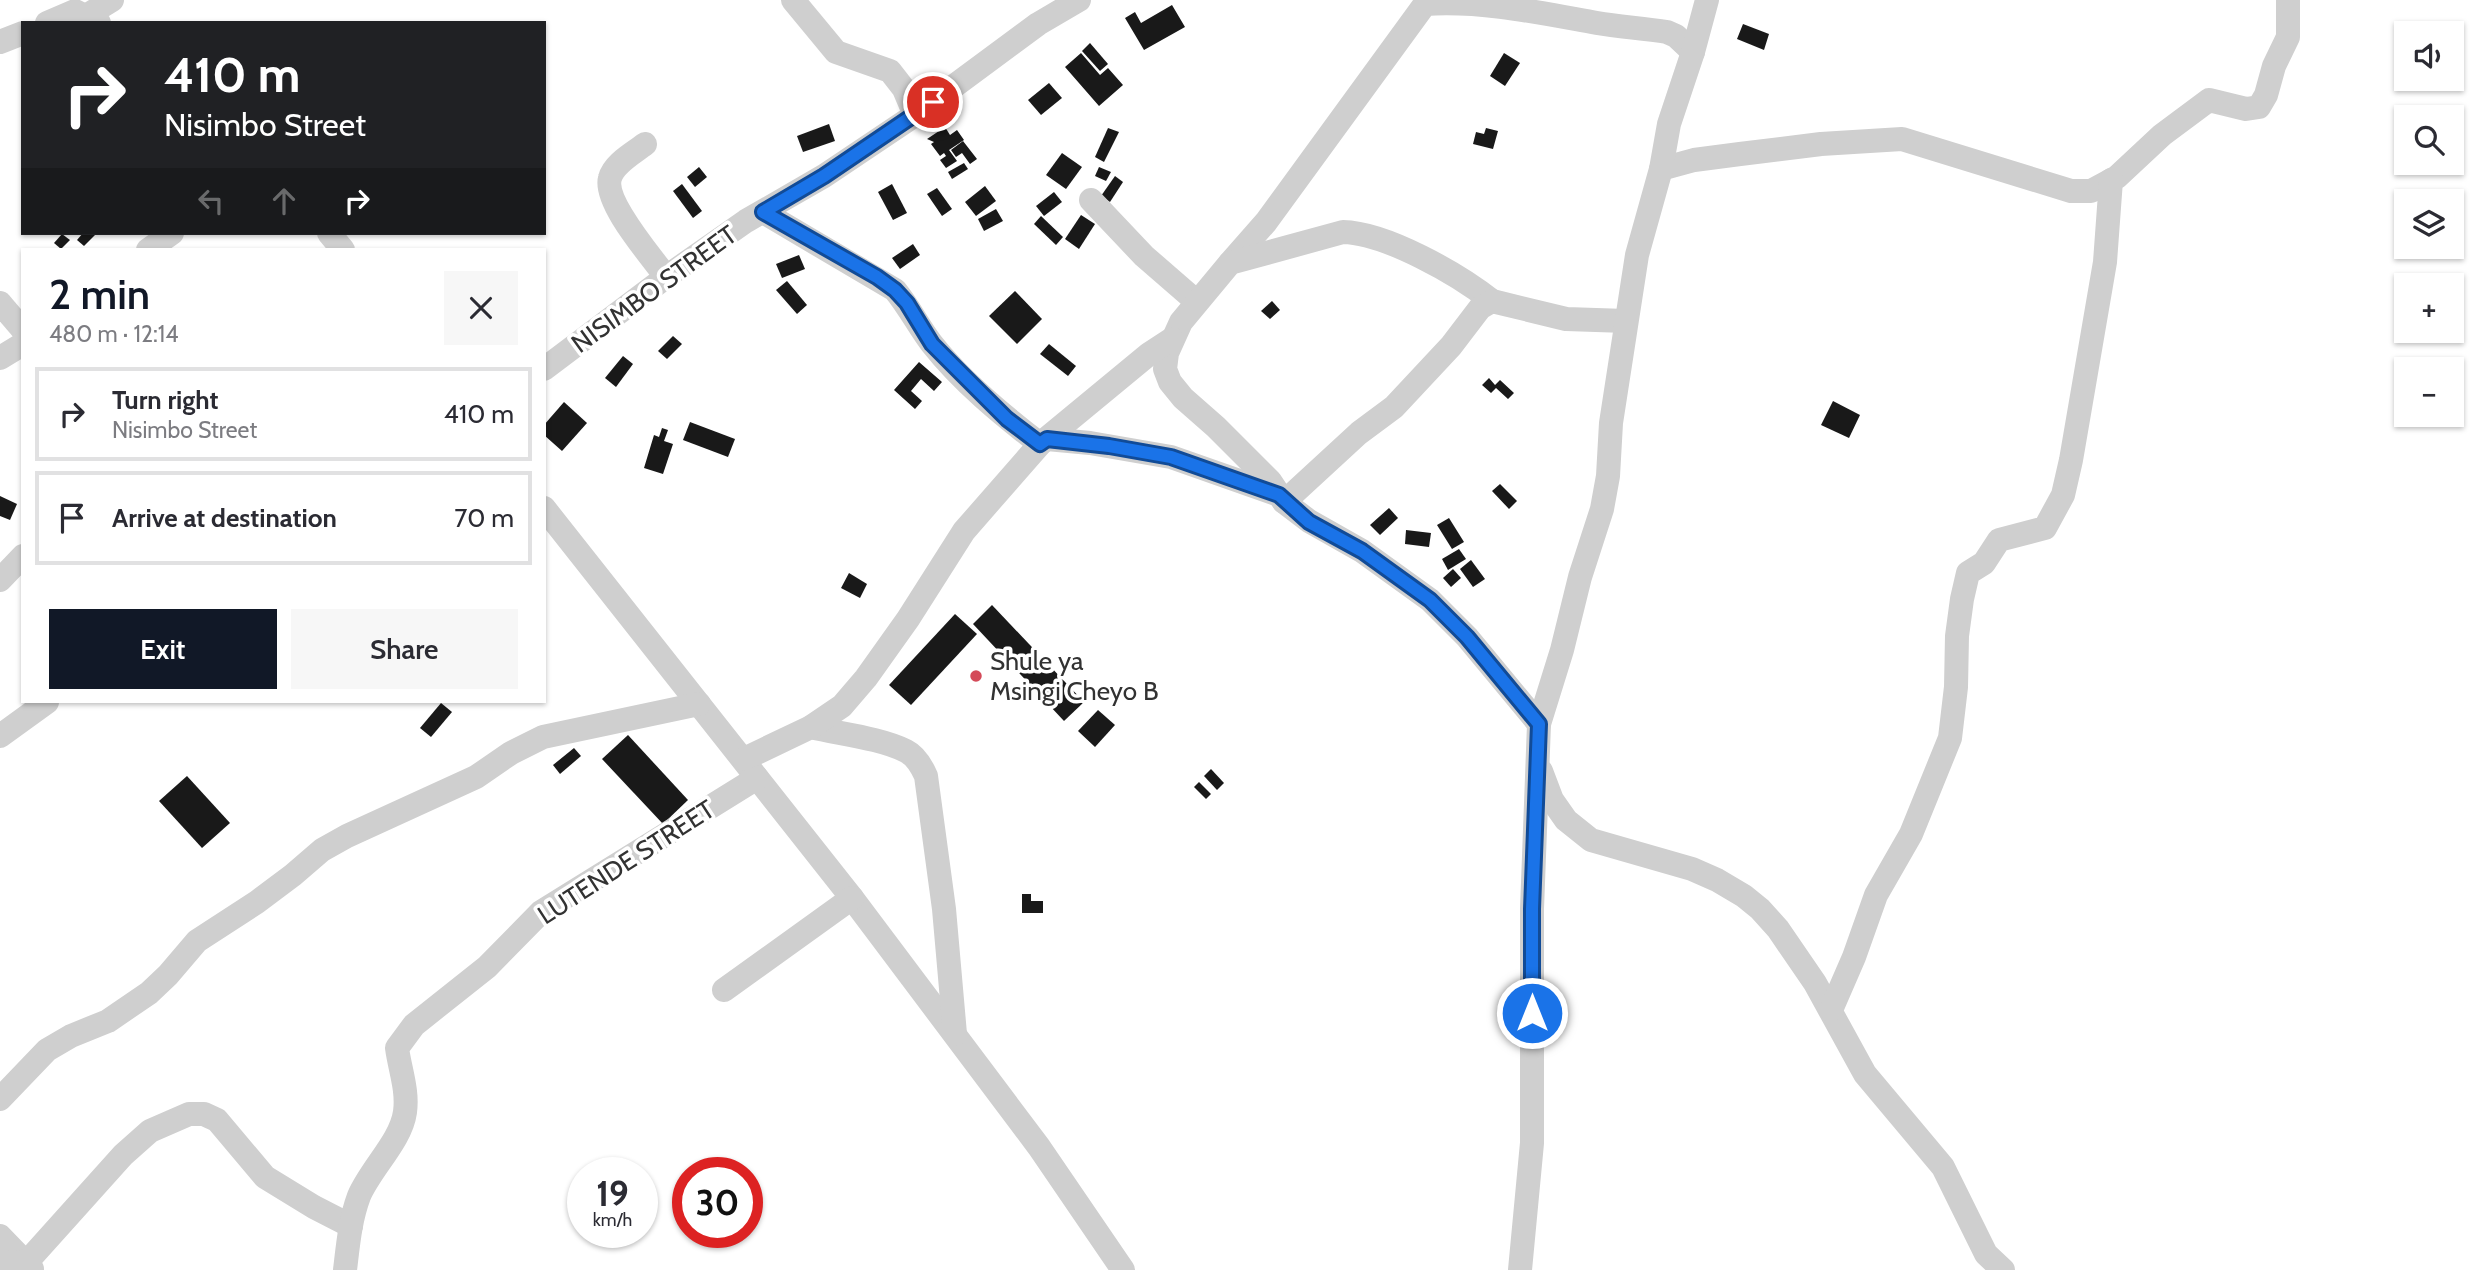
<!DOCTYPE html>
<html lang="en">
<head>
<meta charset="utf-8">
<style>
  body { margin:0; font-family:Cabin,sans-serif; background:#f7f7f7; color:#2b2b33; height:100vh; display:flex; flex-direction:column; font-size:26px; white-space:nowrap }
  * { box-sizing:border-box; margin:0 }
  p { font-size:23px; color:#7c7c81 }
  .icon { flex:none; width:38px; height:38px; fill:none; stroke:currentColor; stroke-width:2; stroke-linecap:round; stroke-linejoin:round }
  .map { position:relative; flex:1; overflow:hidden }
  .drawer { position:absolute; left:21px; top:248px; width:525px; height:455px; display:flex; flex-direction:column; background:#fff; border-radius:0px; box-shadow:0 2px 5px #0004 }
  .drawer>* { flex:none }
  .banner { position:absolute; left:21px; top:21px; width:525px; height:214px; border-radius:0px; box-shadow:0 2px 5px #0004; background:#202124; color:#fff; overflow:hidden }
  .fabs { position:absolute; left:2394px; top:21px; display:grid; gap:14px }
  .fabs a { display:grid; place-items:center; width:70px; height:70px; border-radius:0px; background:#fff; box-shadow:0 2px 5px #0004; font-size:35px }
  .speed { position:absolute; left:567px; top:1157px; display:flex; gap:14px; font-size:35px; font-weight:700; text-align:center }
  .speed>* { display:grid; place-content:center; width:91px; height:91px; border-radius:50%; background:#fff; box-shadow:0 2px 5px #0004; line-height:1 }
  .speed small { font-size:18px; font-weight:400 }
  .speed .limit { border:10px solid #d22; background:#fff; color:#111 }
  .pin { position:absolute; display:grid; place-items:center; width:60px; height:60px; color:#fff; margin:-30px; border:4px solid #fff; border-radius:50%; box-shadow:0 2px 7px #0007 }
  .me { position:absolute; width:77px; margin:-38px; rotate:0deg; stroke-linejoin:round; filter:drop-shadow(0 0 5px #0008) }
  .turn { display:flex; align-items:center; gap:24px; height:147px; padding:0 28px; font-size:32px }
  .turn .icon { width:91px; height:91px; stroke-width:2.5 }
  .turn b { display:block; font-size:49px; line-height:60px }
  .lanes { display:flex; align-items:center; height:66px; padding:0 28px; background:#0003; justify-content:center; gap:35px; direction:ltr }
  .lanes .off { opacity:.35 }
  .round { display:grid; place-items:center; flex:none; width:74px; height:74px; border-radius:0px; background:#f7f7f7 }
  .summary { display:flex; align-items:center; justify-content:space-between; height:119px; padding:0 28px }
  h1 { font-size:42px; font-weight:600; line-height:52px; color:#111827 }
  .button { display:flex; gap:14px; margin-top:auto; padding:14px 28px }
  .button a { flex:1; height:80px; border-radius:0px; background:#111827; color:#fff; font-size:28px; font-weight:600; line-height:80px; text-align:center }
  .button a+a { background:#f7f7f7; color:#2b2b33 }
  ul { padding:0; list-style:none }
  li { display:flex; align-items:center; gap:21px; height:94px; margin:0 14px 10px; padding:0 14px; border:4px solid #e1e1e2; border-radius:0px }
  li div { flex:1 }
  li b { display:block; font-size:26px }
  li em { font-style:normal }
  .map>svg:first-child { display:block }
</style>
</head>
<body>
<div class="map">
<svg width="2486" height="1270" viewBox="0 0 2486 1270">
  <rect width="100%" height="100%" fill="#fff"/>
  <g fill="#191919">
    <path d="M1172,5l13,22 -41,23 -19,-32 10,-6 6,11z"/>
    <path d="M1743,24l26,10 -5,16 -27,-11z"/>
    <path d="M1090,43l18,21 -8,7 -18,-20z"/>
    <path d="M1081,53l19,22 8,-7 15,17 -24,21 -34,-39z"/>
    <path d="M1504,53l16,10 -15,23 -15,-10z"/>
    <path d="M1049,83l13,15 -21,17 -13,-15z"/>
    <path d="M829,124l6,17 -32,11 -6,-16z"/>
    <path d="M945,127l5,8 7,-5 7,10 -15,10 8,11 -11,7 -6,-8 6,-4 -2,-3 -4,3 -9,-12 3,-2 -7,-3z"/>
    <path d="M1108,128l11,4 -15,30 -9,-5z"/>
    <path d="M1486,128l12,3 -5,18 -20,-5 3,-12 8,2z"/>
    <path d="M963,141l14,18 -7,5 -8,-11 -6,4 -5,-7z"/>
    <path d="M1062,153l20,14 -16,22 -20,-14z"/>
    <path d="M964,163l4,6 -16,10 -4,-7z"/>
    <path d="M699,167l8,10 -12,10 -8,-10z"/>
    <path d="M1099,167l12,5 -5,9 -11,-5z"/>
    <path d="M1115,176l8,6 -13,20 -9,-6z"/>
    <path d="M682,184l20,27 -9,7 -20,-27z"/>
    <path d="M892,184l15,29 -14,7 -15,-28z"/>
    <path d="M985,186l11,15 -20,15 -11,-14z"/>
    <path d="M937,188l15,21 -10,7 -15,-22z"/>
    <path d="M1054,192l8,10 -18,14 -8,-10z"/>
    <path d="M996,209l7,12 -19,10 -6,-12z"/>
    <path d="M1081,215l14,9 -16,25 -14,-10z"/>
    <path d="M1041,216l22,21 -7,8 -22,-21z"/>
    <path d="M83,233h14l-13,13 -7,-6z"/>
    <path d="M62,234l8,6 -9,9 -7,-6z"/>
    <path d="M913,244l7,11 -20,14 -8,-11z"/>
    <path d="M799,255l6,14 -23,9 -6,-14z"/>
    <path d="M787,281l20,24 -10,9 -21,-24z"/>
    <path d="M1015,291l27,28 -25,25 -28,-28z"/>
    <path d="M1272,301l8,9 -10,9 -9,-8z"/>
    <path d="M673,336l9,8 -15,15 -9,-8z"/>
    <path d="M1049,344l27,22 -8,10 -28,-22z"/>
    <path d="M623,356l10,8 -17,23 -11,-9z"/>
    <path d="M919,362l23,20 -8,9 -13,-12 -10,12 11,10 -7,8 -21,-19z"/>
    <path d="M1489,378l6,7 5,-5 14,13 -6,6 -12,-11 -5,5 -9,-8z"/>
    <path d="M1833,401l27,14 -11,23 -28,-13z"/>
    <path d="M564,402l23,21 -25,28 -18,-16v-10z"/>
    <path d="M690,422l45,17 -7,18 -45,-17z"/>
    <path d="M662,428l6,2 -4,11 9,3 -10,30 -19,-6 10,-33 5,2z"/>
    <path d="M1500,484l17,17 -8,8 -17,-18z"/>
    <path d="M0,496l17,8 -7,16 -10,-4z"/>
    <path d="M1389,508l9,10 -18,17 -10,-10z"/>
    <path d="M1449,518l15,24 -12,7 -15,-24z"/>
    <path d="M1406,530l25,3 -2,14 -24,-3z"/>
    <path d="M1459,549l7,10 -18,11 -6,-11z"/>
    <path d="M1471,560l14,19 -12,8 -13,-18z"/>
    <path d="M1453,569l8,9 -10,9 -8,-9z"/>
    <path d="M849,573l18,11 -7,14 -19,-10z"/>
    <path d="M992,605l92,97 -20,19 -91,-97z"/>
    <path d="M955,614l22,20 -66,71 -22,-20z"/>
    <path d="M441,703l11,9 -21,25 -11,-9z"/>
    <path d="M1098,710l17,15 -20,22 -17,-16z"/>
    <path d="M628,735l60,65 -25,24 -61,-65z"/>
    <path d="M574,748l7,8 -21,18 -7,-9z"/>
    <path d="M1211,769l13,14 -7,7 -13,-14z"/>
    <path d="M187,776l43,47 -28,25 -43,-47z"/>
    <path d="M1199,782l12,12 -5,5 -12,-12z"/>
    <path d="M1022,894h9v7h12v12h-21z"/>
  </g>
  <g fill="none" stroke-linecap="round" stroke-linejoin="round">
    <g stroke="#cfcfcf" stroke-width="24">
      <path d="M793,0l43,52 54,19 14,18 11,26"/>
      <path d="M86,16l26,-16"/>
      <path d="M47,23l28,-12 24,12"/>
      <path d="M0,42l23,-9"/>
      <path d="M645,144c-11,9 -31,19 -35,34 -7,24 42,79 56,99"/>
      <path d="M1661,169l33,-9 46,-6 81,-10 81,-5 169,52h20l26,-14 45,-42 47,-35 37,9 13,-2 7,-12 8,-29 14,-29v-37"/>
      <path d="M1091,200l53,56 53,46"/>
      <path d="M763,212l132,78c14,17 24,37 37,54 30,38 70,71 108,100"/>
      <path d="M329,233l14,17"/>
      <path d="M148,250l24,-17"/>
      <path d="M1230,263l36,-41 159,-218c57,-4 116,9 172,19 23,4 46,5 70,9l9,4 17,16"/>
      <path d="M1492,301c-34,-27 -106,-68 -149,-69l-113,31 -49,59 -14,31 -2,16 5,13 13,16 33,29 54,54 14,21 25,19 53,30 68,49 37,37 72,87"/>
      <path d="M0,303l23,27"/>
      <path d="M0,358l23,-14"/>
      <path d="M544,369l122,-92 80,-56 78,-45 91,-61 123,-91 41,-24"/>
      <path d="M1047,439l43,4 81,14 108,38"/>
      <path d="M1284,502l75,-69 35,-26 57,-61 29,-38 12,-7 74,18 60,2"/>
      <path d="M544,508l308,390 187,249 84,123"/>
      <path d="M0,580l23,-24"/>
      <path d="M811,727c29,7 69,11 95,24 10,5 16,16 20,25l18,133 11,125"/>
      <path d="M0,736l47,-34"/>
      <path d="M744,759l67,-32 31,-21 24,-28 42,-59 56,-88 76,-87 109,-90 23,-15"/>
      <path d="M1541,771l11,29 14,20 25,20 101,29 25,11 27,16 16,13 18,20 37,54 50,91 78,93 43,87 17,16"/>
      <path d="M724,990l128,-92"/>
      <path d="M1831,1010l23,-53 22,-62 35,-61 39,-96 6,-51 1,-51 5,-37 6,-26 16,-10 15,-23 46,-12 18,-33 8,-35 34,-198 6,-82"/>
      <path d="M0,1099l47,-49 24,-14 37,-15 41,-28 19,-18 29,-34 60,-39 36,-27 29,-25 25,-14 129,-59 35,-24 32,-16 156,-33"/>
      <path d="M0,1236l32,33"/>
      <path d="M0,1262l26,1 97,-108 27,-24 39,-17h15l13,6 48,57 49,30 37,19"/>
      <path d="M345,1270c3,-25 5,-50 14,-74 12,-28 42,-55 46,-84 3,-22 -5,-42 -8,-64l17,-23 73,-58 54,-55 216,-134"/>
      <path d="M1520,1270l12,-127v-234l7,-185 23,-74 18,-73 22,-68 6,-33 3,-53 26,-168 24,-86 8,-45 24,-72 14,-52"/>
    </g>
  </g>
  <g fill="none" stroke-linecap="round" stroke-linejoin="round">
    <g stroke="#114b97" stroke-width="18">
      <path id="route" d="M933,102l-109,74 -61,36 114,65 18,13 12,13 25,41 75,75 33,25 7,-5 62,7 62,11 108,38 30,27 53,29 68,49 37,37 72,87 -7,185v104"/>
    </g>
    <use href="#route" stroke="#1a73e8" stroke-width="12"/>
  </g>
  <circle fill="#d44a59" stroke="#fff" stroke-width="2.5" cx="976" cy="676" r="7"/>
  <g text-anchor="middle" dominant-baseline="central" stroke-width="7" stroke-linejoin="round" paint-order="stroke">
    <g font-size="26" fill="#323232" stroke="#fff">
      <text transform="translate(654 289) rotate(-36)">NISIMBO STREET</text>
      <text transform="translate(626 862) rotate(-33)">LUTENDE STREET</text>
    </g>
    <g font-size="26" fill="#323232" stroke="#fff" text-anchor="start">
      <text x="990" y="661">Shule ya<tspan x="990" dy="30">Msingi Cheyo B</tspan></text>
    </g>
  </g>
</svg>
<div class="fabs">
<a><svg class="icon" aria-label="sound" viewBox="0 0 24 24"><path d="M4 9h4l5-4v14l-5-4H4zM17 9q2 3 0 6"/></svg></a>
<a><svg class="icon" aria-label="search" viewBox="0 0 24 24"><circle cx="10" cy="10" r="6"/><path d="M15 15l6 6"/></svg></a>
<a><svg class="icon" aria-label="layers" viewBox="0 0 24 24"><path d="M12 4l9 5-9 5-9-5zM3 14l9 5 9-5"/></svg></a>
<a>+</a>
<a>−</a>
</div>
<div class="speed"><div>19<small>km/h</small></div><div class="limit">30</div></div>
<div class="pin" style="left:933px;top:102px;background:#d93025"><svg class="icon" aria-label="arrive" viewBox="0 0 24 24"><path d="M6 21V4h12l-3 4 3 4H6"/></svg></div>
<svg class="me" style="left:1532px;top:1013px" viewBox="-20 -20 40 40"><circle r="17" fill="#1a73e8" stroke="#fff" stroke-width="3"/><path d="M0-11L8 9 0 5-8 9z" fill="#fff"/></svg>
<div class="banner">
<div class="turn"><svg class="icon" aria-label="right" viewBox="0 0 24 24"><path d="M7 20v-9h11M14 6l5 5-5 5"/></svg><div><b>410 m</b>Nisimbo Street</div></div>
<div class="lanes"><svg class="icon off" aria-label="left" viewBox="0 0 24 24"><path d="M17 20v-9H6M10 6l-5 5 5 5"/></svg><svg class="icon off" aria-label="ahead" viewBox="0 0 24 24"><path d="M12 20V5M6 11l6-6 6 6"/></svg><svg class="icon" aria-label="right" viewBox="0 0 24 24"><path d="M7 20v-9h11M14 6l5 5-5 5"/></svg></div>
</div>
<section class="drawer">
<div class="summary"><div><h1>2 min</h1><p>480 m · 12:14</p></div><a class="round"><svg class="icon" aria-label="close" viewBox="0 0 24 24"><path d="M6 6l12 12M18 6L6 18"/></svg></a></div>
<ul>
<li><svg class="icon" aria-label="right" viewBox="0 0 24 24"><path d="M7 20v-9h11M14 6l5 5-5 5"/></svg><div><b>Turn right</b><p>Nisimbo Street</p></div><em>410 m</em></li>
<li><svg class="icon" aria-label="arrive" viewBox="0 0 24 24"><path d="M6 21V4h12l-3 4 3 4H6"/></svg><div><b>Arrive at destination</b></div><em>70 m</em></li>
</ul>
<div class="button"><a>Exit</a><a>Share</a></div>
</section>
</div>
</body>
</html>
